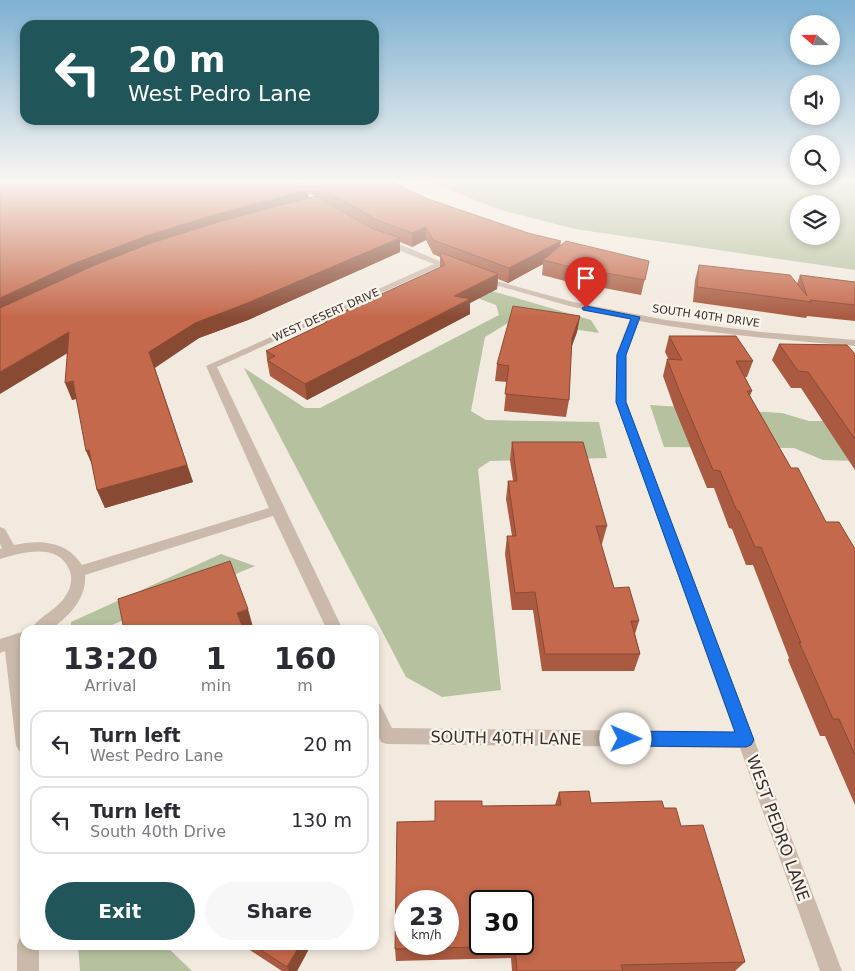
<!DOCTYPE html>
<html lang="en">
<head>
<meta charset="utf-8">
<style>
  body { margin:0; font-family:"DejaVu Sans",sans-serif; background:#f7f7f7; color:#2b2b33; height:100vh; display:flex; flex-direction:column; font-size:19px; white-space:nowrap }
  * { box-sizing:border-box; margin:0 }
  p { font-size:16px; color:#7c7c81 }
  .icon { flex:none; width:28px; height:28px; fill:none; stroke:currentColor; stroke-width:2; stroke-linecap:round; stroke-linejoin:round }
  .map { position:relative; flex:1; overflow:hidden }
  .drawer { position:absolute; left:20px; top:625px; width:359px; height:325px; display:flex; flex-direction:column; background:#fff; border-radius:15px; box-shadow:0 2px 8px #0003 }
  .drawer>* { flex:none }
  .hud { position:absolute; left:20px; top:20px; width:359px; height:105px; border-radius:15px; box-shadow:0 2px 8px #0003; background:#20565a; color:#fff; overflow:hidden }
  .needle { width:32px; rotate:290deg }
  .buttons { position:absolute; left:790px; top:15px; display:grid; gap:10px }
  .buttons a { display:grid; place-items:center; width:50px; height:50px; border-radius:50%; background:#fff; box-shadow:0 2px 8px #0003; font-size:25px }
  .speed { position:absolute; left:394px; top:890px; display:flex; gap:10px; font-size:25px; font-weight:700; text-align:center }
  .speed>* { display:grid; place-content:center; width:65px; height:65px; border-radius:50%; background:#fff; box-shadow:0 2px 8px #0003; line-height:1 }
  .speed small { font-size:12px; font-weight:400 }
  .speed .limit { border:2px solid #111; border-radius:8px; background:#fff; color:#111 }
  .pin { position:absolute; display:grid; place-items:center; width:42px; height:42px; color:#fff; margin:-51px -21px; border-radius:50% 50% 50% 0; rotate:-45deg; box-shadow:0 0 5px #0007 }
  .pin .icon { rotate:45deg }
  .me { position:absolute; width:55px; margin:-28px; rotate:91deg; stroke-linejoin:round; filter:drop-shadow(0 0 4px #0008) }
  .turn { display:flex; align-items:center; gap:18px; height:105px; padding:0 25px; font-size:22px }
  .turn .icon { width:65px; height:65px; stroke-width:2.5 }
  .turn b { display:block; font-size:35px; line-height:42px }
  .eta { display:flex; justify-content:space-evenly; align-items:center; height:85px; text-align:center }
  .eta b { font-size:30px; font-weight:800; line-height:35px }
  .action { display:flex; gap:10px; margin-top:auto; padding:10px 25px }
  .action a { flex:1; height:58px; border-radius:30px; background:#20565a; color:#fff; font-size:20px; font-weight:800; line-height:58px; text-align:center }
  .action a+a { background:#f7f7f7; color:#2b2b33 }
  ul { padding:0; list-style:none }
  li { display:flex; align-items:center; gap:15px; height:68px; margin:0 10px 8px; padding:0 15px; border:2px solid #e1e1e2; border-radius:15px }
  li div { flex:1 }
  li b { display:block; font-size:19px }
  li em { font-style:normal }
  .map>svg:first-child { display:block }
</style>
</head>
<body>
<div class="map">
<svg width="855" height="971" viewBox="0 0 855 971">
  <rect width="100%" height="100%" fill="#f3eadf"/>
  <g fill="#b6c29f" fill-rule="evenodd">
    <path d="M429,182h426v88l-280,-41 -74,-19zM799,204h32v32h-32z"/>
    <path d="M455,280l136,40 8,13 -86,-13 -28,17 -14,74 15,9 113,2 8,36 -117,3 -12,8 23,221 -59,7 -36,-20 -162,-309 61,40h15l179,-93 -3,-10 -63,-24z"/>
    <path d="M650,405l132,8 27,8h46v40l-32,-1 -29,-12 -130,-1z"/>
    <path d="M221,554l34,12 -143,59 -3,5h-38v-8z"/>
    <path d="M78,945h87l27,26h-112z"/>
  </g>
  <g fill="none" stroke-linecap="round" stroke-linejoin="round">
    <g fill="#cbbaab" fill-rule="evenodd">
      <path d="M383,240h6l70,29 -4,2 -14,-5 -224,101 126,263h-16l-54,-114 -188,59c2,24 -17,42 -35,55h-19c7,-14 27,-20 35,-35 5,-7 7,-18 3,-26 -12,-27 -48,-16 -69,-10v-10l2,-1 -2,-4v-17l5,2 9,16c26,-6 53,-4 68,20l187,-57 -63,-142 228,-102 -51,-20z"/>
      <path d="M478,276l95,26 93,18 95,12 94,8v6c-72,-6 -144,-12 -216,-25l-13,34v47l216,569h-22l-80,-223 -353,-4 -6,-2 -7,-15v-25l6,2 12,24 342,4 -118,-330v-47l14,-36 -61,-13 -91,-26z"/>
      <path d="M25,631v13l-5,1 5,35v73l-6,-2 -3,-6 -11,-94 -5,2v-14z"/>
      <path d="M25,935v10h14v26h-22v-26l3,-8z"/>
    </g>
  </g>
  <g fill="#a95a40" fill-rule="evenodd">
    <path d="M0,182h392l36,17 133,47 88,15 -8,34 -48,-9 -1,2 -50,-13 1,-11 -35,19 -10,-4 -1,10 -27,14v11l-163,86 -37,-24 -3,-16v-1l-1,-8 59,-28v-3l115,-52v-11l-7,-3 -7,-14 -14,7 -12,-5v10l-152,68 -49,18 -44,30 38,114 -88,26 -8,-18 -5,-26 -16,-65 -4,1 -5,-47zM308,193l7,3 -6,2z"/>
    <path d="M699,265l98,19 3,-9 55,7v39l-48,-5 -1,2 -113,-16 2,-22z"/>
    <path d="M580,316l-3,16 -6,16 -2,52 -3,17 -62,-6 3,-29 -12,-1 2,-17z"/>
    <path d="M669,336l84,25 -6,16h-2l7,14 -2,5 41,72 35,54 29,27v256l-30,-69h-5l-32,-76 1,-2 -36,-93h-7l-14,-36 -3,-1 -15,-40h-7l-33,-81 -11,-31 4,-17 2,1 -4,-8z"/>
    <path d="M779,344l76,10v116l-54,-82h-10l-19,-28z"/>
    <path d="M512,442l95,84 -5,18h-1l13,44 25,33 -4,13 5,20 -6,17h-92l-9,-61h-21l-7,-56 2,-18h5l-6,-37 2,-18h5l-3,-21z"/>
    <path d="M559,792l32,11 73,5 17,18 64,136 -10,9h-223l-1,-13 -115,3 -1,-12 40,-128v-20l47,5 73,-1z"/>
    <path d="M242,945h69l-14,26h-15z"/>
  </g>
  <g fill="#894a34">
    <path d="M308,190l1,13 -309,114v-19l73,-34 73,-28 71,-22z"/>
    <path d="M426,227v13l-14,7v-14z"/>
    <path d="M400,238v14l-152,68 -49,18 -45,30 -5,-16 46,-29z"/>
    <path d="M561,241l-2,14 -16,5v4l-35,19 1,-15z"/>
    <path d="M498,274l-1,15 -27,14v11l-163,86 -2,-16 149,-88z"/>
    <path d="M580,316l-3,16 -8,22 3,-16z"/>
    <path d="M69,332l7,16 -76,46v-22z"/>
    <path d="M73,381l6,17 -7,2 -7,-17z"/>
    <path d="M89,450l5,19 -8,-18z"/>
    <path d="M187,465l6,17 -88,26 -8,-18z"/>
    <path d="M248,609l5,18 -8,3h-3l-5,-17z"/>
    <path d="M300,945h11l-14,26h-8l-2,-4z"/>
  </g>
  <g fill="#c4694b" stroke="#894a34" fill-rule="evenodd">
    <path d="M0,182h293l15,8 -91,24 -71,22 -73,28 -73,34z"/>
    <path d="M310,182h82l36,17 100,34 33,8 -52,27 -76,-28 -7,-13 -14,6 -33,-12z"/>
    <path d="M316,196l55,32 29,10 -155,66 -50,19 -46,29 38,113 -90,25 -8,-40 -3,1 -13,-70 -8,2 4,-51 -69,40v-64l95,-43 56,-22 71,-22z"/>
    <path d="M566,241l83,20 -4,19 -50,-9v2l-52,-13z"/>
    <path d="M442,253l56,21 -44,22 16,3 -165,85 -38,-24 8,-4 -9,-5 61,-29 -2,-2 120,-55 -5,-10z"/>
    <path d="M699,265l91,10 17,21 -7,-21 55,7v23l-45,-5 2,2 -115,-15z"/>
    <path d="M513,306l67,10 -8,22 -3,62 -64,-6 4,-28 -12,-2z"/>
    <path d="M669,336h67l17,25h-17l16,30h-5l44,77h7l28,54h13l16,27v206l-16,-36h-6l-34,-77 2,1 -40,-96h-6l-16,-36h-2l-17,-40 -7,-1 -34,-80 -12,-31 15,1z"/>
    <path d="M779,344l68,1 8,9v85l-47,-67 -10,-1z"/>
    <path d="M512,442h71l24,84h-11l18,62 15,-1 10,34h-8l9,33h-95l-10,-62 -20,1 -8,-57h9l-8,-55h9z"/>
    <path d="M230,561l18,48 -11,4 7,17h-120l-6,-31z"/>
    <path d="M589,791l2,12 71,-2 2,7h12l5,18 22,-1 42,137 -124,3 2,6h-106l-2,-25 -120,3 2,-127 38,-1v-20h47v5l79,-1 -2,-13zM405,901h43v43h-43zM480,901h42v43h-42z"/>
    <path d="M253,945h47l-13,22z"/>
  </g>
  <linearGradient id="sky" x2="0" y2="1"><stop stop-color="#7db1d2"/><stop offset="0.57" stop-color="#faf6f1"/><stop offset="1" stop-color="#faf6f1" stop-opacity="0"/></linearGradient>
  <rect width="855" height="318" fill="url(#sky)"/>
  <path fill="#1a73e8" stroke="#114b97" d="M586,306l54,11 -14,38v47l128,338 -3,5 -5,2 -120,-1 -6,-2 -2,-5 2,-6 6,-2 109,1 -119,-330 1,-47 14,-36 -48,-9 -1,-2z"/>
  <g text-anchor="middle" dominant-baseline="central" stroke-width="5" stroke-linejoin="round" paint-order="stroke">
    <g font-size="11" fill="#392f2a" stroke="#faf4ec">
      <text transform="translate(326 315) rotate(-24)">WEST DESERT DRIVE</text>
      <text transform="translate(706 316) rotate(8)">SOUTH 40TH DRIVE</text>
    </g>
    <g font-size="16" fill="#392f2a" stroke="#faf4ec">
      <text transform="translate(506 738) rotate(1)">SOUTH 40TH LANE</text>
      <text transform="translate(778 828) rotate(70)">WEST PEDRO LANE</text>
    </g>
  </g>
</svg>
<div class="buttons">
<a><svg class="needle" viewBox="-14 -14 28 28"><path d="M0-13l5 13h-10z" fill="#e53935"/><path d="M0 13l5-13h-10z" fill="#7c7c81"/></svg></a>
<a><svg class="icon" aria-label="sound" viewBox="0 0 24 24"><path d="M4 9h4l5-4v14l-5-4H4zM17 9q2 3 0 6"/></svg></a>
<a><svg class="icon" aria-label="search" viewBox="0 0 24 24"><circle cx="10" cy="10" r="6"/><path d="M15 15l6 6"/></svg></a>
<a><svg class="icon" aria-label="layers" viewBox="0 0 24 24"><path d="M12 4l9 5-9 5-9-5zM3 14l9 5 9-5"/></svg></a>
</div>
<div class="speed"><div>23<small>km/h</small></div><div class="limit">30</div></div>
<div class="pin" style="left:586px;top:308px;background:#d93025"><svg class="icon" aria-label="arrive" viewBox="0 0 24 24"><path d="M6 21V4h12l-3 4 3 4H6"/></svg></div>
<svg class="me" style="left:626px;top:739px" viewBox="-20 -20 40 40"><circle r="19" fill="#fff"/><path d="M0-13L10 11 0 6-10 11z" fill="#1a73e8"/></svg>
<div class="hud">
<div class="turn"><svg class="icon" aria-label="left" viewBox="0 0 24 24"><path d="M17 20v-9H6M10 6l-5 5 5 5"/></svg><div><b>20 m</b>West Pedro Lane</div></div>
</div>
<section class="drawer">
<div class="eta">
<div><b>13:20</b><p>Arrival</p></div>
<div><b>1</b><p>min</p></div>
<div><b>160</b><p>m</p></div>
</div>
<ul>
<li><svg class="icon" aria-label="left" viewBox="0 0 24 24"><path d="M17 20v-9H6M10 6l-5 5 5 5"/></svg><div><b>Turn left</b><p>West Pedro Lane</p></div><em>20 m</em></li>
<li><svg class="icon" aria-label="left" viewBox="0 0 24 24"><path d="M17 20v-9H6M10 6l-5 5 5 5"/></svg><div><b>Turn left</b><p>South 40th Drive</p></div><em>130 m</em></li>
</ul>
<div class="action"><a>Exit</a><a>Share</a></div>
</section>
</div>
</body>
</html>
